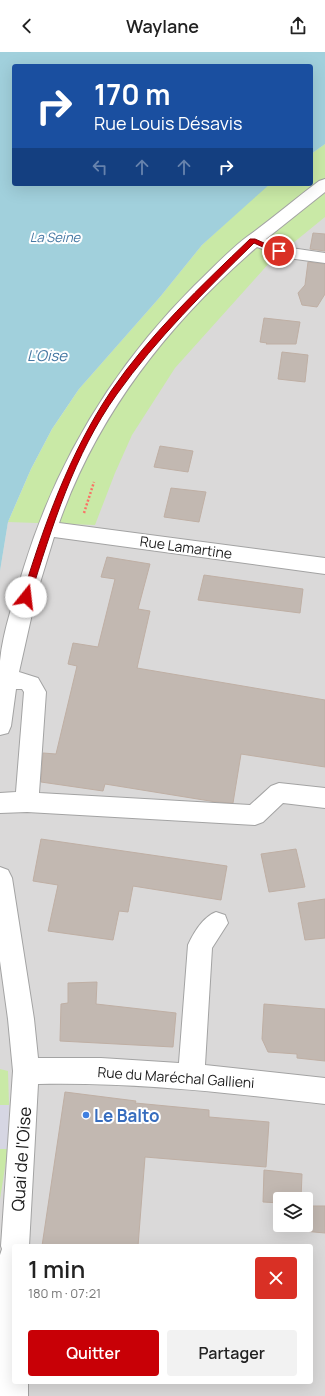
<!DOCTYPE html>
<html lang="fr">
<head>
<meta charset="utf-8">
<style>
  body { margin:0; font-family:Manrope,sans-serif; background:#f2f2f2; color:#222; height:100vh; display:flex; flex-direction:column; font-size:15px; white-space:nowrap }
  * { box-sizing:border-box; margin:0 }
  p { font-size:13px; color:#767676 }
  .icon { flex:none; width:22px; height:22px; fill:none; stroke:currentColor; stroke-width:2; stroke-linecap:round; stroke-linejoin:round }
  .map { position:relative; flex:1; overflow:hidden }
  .drawer { position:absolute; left:12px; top:1192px; width:301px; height:140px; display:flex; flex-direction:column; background:#fff; border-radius:4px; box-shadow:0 4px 16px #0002 }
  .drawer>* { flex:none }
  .guide { position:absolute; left:12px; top:12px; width:301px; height:122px; border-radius:4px; box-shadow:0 4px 16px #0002; background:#1a4fa0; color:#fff; overflow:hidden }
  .fabs { position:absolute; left:273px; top:1140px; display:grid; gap:8px }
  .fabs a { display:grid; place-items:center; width:40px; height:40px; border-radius:4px; background:#fff; box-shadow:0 4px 16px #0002; font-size:20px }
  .pin { position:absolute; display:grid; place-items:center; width:34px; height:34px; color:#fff; margin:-17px; border:2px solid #fff; border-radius:50%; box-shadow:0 1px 4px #0007 }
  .me { position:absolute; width:44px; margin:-22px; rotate:16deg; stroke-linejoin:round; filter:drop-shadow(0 0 3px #0008) }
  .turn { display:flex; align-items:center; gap:14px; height:84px; padding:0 16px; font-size:18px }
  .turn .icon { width:52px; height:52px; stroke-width:2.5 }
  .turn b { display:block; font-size:28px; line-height:34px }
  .lanes { display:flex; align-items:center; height:38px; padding:0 16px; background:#0003; justify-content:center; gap:20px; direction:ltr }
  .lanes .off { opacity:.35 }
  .round { display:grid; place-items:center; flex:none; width:42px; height:42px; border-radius:4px; background:#f2f2f2 }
  .headline { display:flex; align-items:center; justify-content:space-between; height:68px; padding:0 16px }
  h1 { font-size:24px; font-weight:600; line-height:30px }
  .button { display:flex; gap:8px; margin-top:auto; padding:8px 16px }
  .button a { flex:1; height:46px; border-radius:4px; background:#c80006; color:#fff; font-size:16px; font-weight:600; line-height:46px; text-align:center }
  .button a+a { background:#f2f2f2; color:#222 }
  header { display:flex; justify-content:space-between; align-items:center; height:52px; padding:0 16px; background:#fff; font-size:18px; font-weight:600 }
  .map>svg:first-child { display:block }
</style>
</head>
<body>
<header><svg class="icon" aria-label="back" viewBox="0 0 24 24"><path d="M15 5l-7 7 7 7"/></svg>Waylane<svg class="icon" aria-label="share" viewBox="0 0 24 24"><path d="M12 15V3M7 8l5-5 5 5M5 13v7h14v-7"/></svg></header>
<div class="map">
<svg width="325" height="1344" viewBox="0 0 325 1344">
  <rect width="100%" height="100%" fill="#eee9e1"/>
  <path fill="#dad9d9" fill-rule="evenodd" d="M325,92v1252h-325v-825l8,-49 71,-133 81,-92 42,-52 68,-61h41v-30zM280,1147h26v26h-26zM14,1194h297v136h-297z"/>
  <g fill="#c9e9a6">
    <path d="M325,92v73l-54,44 -96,107 -43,67 -17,38 -20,52 -87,-3 23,-53 21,-40 27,-40 81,-92 42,-52 62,-57 6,-4h41v-30z"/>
    <path d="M0,1017l8,2 1,34h-9z"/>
    <path d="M0,1097h8l-8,50z"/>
  </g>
  <path fill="#d6d6e3" d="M0,1053h9l-1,44h-8z"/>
  <path fill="#a1d0dc" d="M0,0h325v92l-14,10v-88h-297v118h256l-68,61 -42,52 -81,92 -27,40 -21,40 -23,53 -8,49z"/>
  <g fill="#c2b8b1" stroke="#bfafa4">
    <path d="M313,181l12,1v17l-15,-2z"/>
    <path d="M308,210l17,2v30l-8,13 -15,-2 -4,-12 7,-8z"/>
    <path d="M264,266l36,4 -4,22h-30l1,-1 -7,-1z"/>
    <path d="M282,300l26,3 -3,27 -27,-3z"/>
    <path d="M160,394l33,5 -5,21 -34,-5z"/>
    <path d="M171,436l35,4 -7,30 -35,-5z"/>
    <path d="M107,505l43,7 -12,45 12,2 -13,57 188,32v67l-84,-13 -8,49 -17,-1 -111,-18 -2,7 -62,-9 2,-29 13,1 21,-88 -9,-2 5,-21 25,4 17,-68 -14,-2z"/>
    <path d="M204,523l99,14 -3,24 -102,-13z"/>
    <path d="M41,787l186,27 -6,34 -88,-14 -5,26 -9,-1 -6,29 -65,-9 10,-46 -25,-4z"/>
    <path d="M296,797l9,38 -36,5 -8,-38z"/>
    <path d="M325,847v39l-20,2 -7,-37z"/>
    <path d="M97,930l-1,22 80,9 -3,34 -113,-6 1,-37 7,-1v-20z"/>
    <path d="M264,952l61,5v52l-28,-3v-4l-29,-2 -6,-13z"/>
    <path d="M65,1040l71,9 -1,2 74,7v7l60,5 -3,45 -121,-10 -7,89h-96z"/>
    <path d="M264,1118l38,4 -1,25h-21v4l-17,-1z"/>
    <path d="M306,1154h19v27l-33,-3 1,-5h13z"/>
  </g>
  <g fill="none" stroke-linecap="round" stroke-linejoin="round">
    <g stroke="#a3a3a3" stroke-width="2">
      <g id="minor">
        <path d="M325,127v13l-59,47 25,9 34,5v10l-37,-5 -31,-11c-88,76 -159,166 -198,276l266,35v16l-271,-37 -18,59 -17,76 19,6 8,14 -7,101 211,12 21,-19 8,-3 46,5v20l-42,-5 -20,19 -8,3 -228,-13 -27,1v-20l16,-1 8,-100 -2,-3h-6l-5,37 -3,7 -8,2c0,-24 0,-50 0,-74 3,-31 15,-64 24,-94 33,-107 91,-202 170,-281 17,-16 35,-36 54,-50 24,-17 47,-37 71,-55z"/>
        <path d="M0,815l8,3 4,8 22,141 4,39h63l78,5 9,-118c6,-13 15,-28 28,-33l9,3 3,8 -16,25 -7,117 120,13v26c-95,-11 -191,-22 -287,-20l-9,162h-15v136h14v14h-28v-141l2,-6 -1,-3 12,-175 -5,-52 -8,-58z"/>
      </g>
    </g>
    <path stroke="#fa7166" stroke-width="2.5" stroke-dasharray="2 2" stroke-linecap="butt" d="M84,461l10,-31"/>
    <use href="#minor" fill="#fff" fill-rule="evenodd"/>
  </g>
  <path fill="#c80006" stroke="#820004" d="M250,187h5l27,12 -6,2 -22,-10c-49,48 -97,95 -137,151 -43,60 -65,133 -87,203l-4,3 -3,-1 -1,-2c22,-72 47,-143 89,-206 39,-57 90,-105 139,-152z"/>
  <circle fill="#3f7fe0" stroke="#fff" stroke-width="1.5" cx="86" cy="1063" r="4"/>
  <g text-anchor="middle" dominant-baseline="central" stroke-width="4" stroke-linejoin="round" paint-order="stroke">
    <g font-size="13" font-style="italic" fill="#4678a3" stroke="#fff">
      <text x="55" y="185">La Seine</text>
    </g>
    <g font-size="14" fill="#1c1c1c" stroke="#fff">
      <text transform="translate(186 495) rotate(8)">Rue Lamartine</text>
      <text transform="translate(176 1025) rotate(4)">Rue du Maréchal Gallieni</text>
    </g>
    <g font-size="15" font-style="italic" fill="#4678a3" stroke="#fff">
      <text x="47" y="303">L’Oise</text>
    </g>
    <g font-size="17" font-weight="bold" fill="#366cbe" stroke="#fff" text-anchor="start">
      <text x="94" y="1063">Le Balto</text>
    </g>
    <g font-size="17" fill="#1c1c1c" stroke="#fff">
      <text transform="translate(21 1107) rotate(-86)">Quai de l'Oise</text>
    </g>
  </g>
</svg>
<div class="fabs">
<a><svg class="icon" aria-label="layers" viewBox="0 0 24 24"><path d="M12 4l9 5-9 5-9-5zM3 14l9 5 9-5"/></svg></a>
</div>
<div class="pin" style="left:279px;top:199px;background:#d93025"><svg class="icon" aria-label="arrive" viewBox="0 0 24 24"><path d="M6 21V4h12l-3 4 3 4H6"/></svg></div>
<svg class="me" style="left:26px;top:545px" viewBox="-20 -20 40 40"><circle r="19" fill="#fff"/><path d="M0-13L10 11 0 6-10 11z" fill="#c80006"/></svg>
<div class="guide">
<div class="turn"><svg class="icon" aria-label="right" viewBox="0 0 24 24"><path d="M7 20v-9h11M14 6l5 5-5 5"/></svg><div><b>170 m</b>Rue Louis Désavis</div></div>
<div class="lanes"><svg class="icon off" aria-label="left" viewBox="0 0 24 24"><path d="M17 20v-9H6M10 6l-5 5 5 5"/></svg><svg class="icon off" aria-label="ahead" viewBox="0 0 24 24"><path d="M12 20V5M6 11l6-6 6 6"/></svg><svg class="icon off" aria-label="ahead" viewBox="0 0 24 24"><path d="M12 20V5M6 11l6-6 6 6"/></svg><svg class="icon" aria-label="right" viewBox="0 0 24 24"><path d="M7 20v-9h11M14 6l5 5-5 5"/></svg></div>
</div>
<section class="drawer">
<div class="headline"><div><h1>1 min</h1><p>180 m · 07:21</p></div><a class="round" style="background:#d93025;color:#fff"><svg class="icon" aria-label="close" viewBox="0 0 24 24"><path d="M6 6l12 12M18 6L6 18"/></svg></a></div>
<div class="button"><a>Quitter</a><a>Partager</a></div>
</section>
</div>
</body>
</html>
